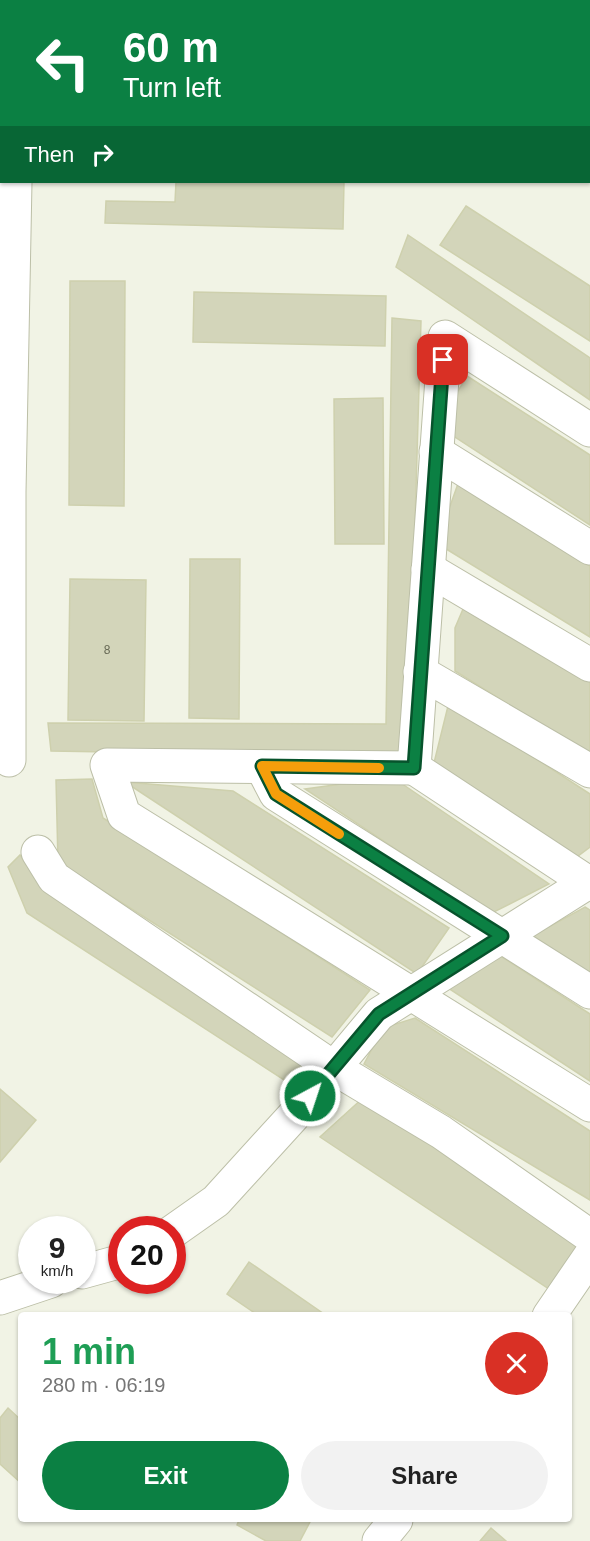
<!DOCTYPE html>
<html lang="en">
<head>
<meta charset="utf-8">
<style>
  body { margin:0; font-family:Helvetica,sans-serif; background:#f2f2f2; color:#222; height:100vh; display:flex; flex-direction:column; font-size:22px; white-space:nowrap }
  * { box-sizing:border-box; margin:0 }
  p { font-size:20px; color:#767676 }
  .icon { flex:none; width:33px; height:33px; fill:none; stroke:currentColor; stroke-width:2; stroke-linecap:round; stroke-linejoin:round }
  .map { position:relative; flex:1; overflow:hidden }
  .drawer { position:absolute; left:18px; top:1312px; width:554px; height:210px; display:flex; flex-direction:column; background:#fff; border-radius:6px; box-shadow:0 2px 4px #0004 }
  .drawer>* { flex:none }
  .top-card { position:absolute; left:0px; top:0px; width:591px; height:183px; box-shadow:0 2px 4px #0004; background:#0b8043; color:#fff; overflow:hidden }
  .speed { position:absolute; left:18px; top:1216px; display:flex; gap:12px; font-size:30px; font-weight:700; text-align:center }
  .speed>* { display:grid; place-content:center; width:78px; height:78px; border-radius:50%; background:#fff; box-shadow:0 2px 4px #0004; line-height:1 }
  .speed small { font-size:15px; font-weight:400 }
  .speed .limit { border:9px solid #d22; background:#fff; color:#111 }
  .pin { position:absolute; display:grid; place-items:center; width:51px; height:51px; color:#fff; margin:-26px; border-radius:12px; box-shadow:0 3px 9px #0006 }
  .me { position:absolute; width:66px; margin:-33px; rotate:40deg; stroke-linejoin:round; filter:drop-shadow(0 0 4px #0008) }
  .turn { display:flex; align-items:center; gap:21px; height:126px; padding:0 24px; font-size:27px }
  .turn .icon { width:78px; height:78px; stroke-width:2.5 }
  .turn b { display:block; font-size:42px; line-height:51px }
  .then { display:flex; align-items:center; height:57px; padding:0 24px; background:#0003; gap:12px; font-size:22px }
  .round { display:grid; place-items:center; flex:none; width:63px; height:63px; border-radius:32px; background:#f2f2f2 }
  .headline { display:flex; align-items:center; justify-content:space-between; height:102px; padding:0 24px }
  h1 { font-size:36px; font-weight:700; line-height:45px; color:#1e9e55 }
  .button { display:flex; gap:12px; margin-top:auto; padding:12px 24px }
  .button a { flex:1; height:69px; border-radius:36px; background:#0b8043; color:#fff; font-size:24px; font-weight:700; line-height:69px; text-align:center }
  .button a+a { background:#f2f2f2; color:#222 }
  .map>svg:first-child { display:block }
</style>
</head>
<body>
<div class="map">
<svg width="590" height="1541" viewBox="0 0 590 1541">
  <rect width="100%" height="100%" fill="#f1f3e5"/>
  <g fill="#d3d5ba" stroke="#ced0ad" stroke-width="1.5">
    <rect x="227" y="0" width="53" height="2"/>
    <path d="M176,182h168l-1,47 -238,-6 1,-22 69,1z"/>
    <path d="M466,206l124,80v55l-150,-96z"/>
    <path d="M408,235l182,123v42l-194,-133z"/>
    <path d="M70,281h55l-1,225 -55,-1z"/>
    <path d="M194,292l192,4 -1,50 -192,-4z"/>
    <path d="M392,318l29,3 -13,436 -357,-6 -3,-28 338,1z"/>
    <path d="M467,376l123,79v70l-143,-93 5,-31z"/>
    <path d="M383,398l1,146h-49l-1,-145z"/>
    <path d="M459,481l131,85v71l-147,-90 6,-38z"/>
    <path d="M190,559h50l-1,160 -50,-1z"/>
    <path d="M70,579l76,1 -2,141 -76,-1z"/>
    <path d="M466,602l124,79v74l-135,-84v-43z"/>
    <path d="M449,702l141,92v53l-16,12 -142,-88z"/>
    <path d="M392,777l157,107 -57,29 -187,-124z"/>
    <path d="M92,779l11,39 267,172 -38,47 -274,-175 -2,-82z"/>
    <path d="M125,782l108,9 216,137 -32,46z"/>
    <path d="M20,855l27,38 257,168 -9,26 -268,-174 -19,-46z"/>
    <path d="M585,907l5,3v64l-58,-38z"/>
    <path d="M499,955l91,59v67l-145,-95z"/>
    <path d="M415,1018l175,113v69l-226,-136 19,-36z"/>
    <path d="M0,1089l36,31 -36,42z"/>
    <path d="M363,1098l221,153 -32,40 -232,-154z"/>
    <path d="M249,1262l75,52 -1,2h-64l-32,-22z"/>
    <path d="M8,1408l13,12v63l-21,-19v-46z"/>
    <path d="M239,1520h72l-11,21h-34l-29,-16z"/>
    <path d="M491,1528l15,13h-26z"/>
  </g>
  <g fill="none" stroke-linecap="round" stroke-linejoin="round">
    <g stroke="#bcbfa7" stroke-width="35">
      <g id="minor">
        <path d="M20,0v2"/>
        <path d="M590,430l-145,-93 -31,431 -307,-3 17,50 466,290"/>
        <path d="M436,452l154,96"/>
        <path d="M428,569l162,96"/>
        <path d="M420,672l170,99"/>
        <path d="M9,760v-268l6,-310"/>
        <path d="M262,767l14,27 314,198"/>
        <path d="M414,768l176,116"/>
        <path d="M38,852l16,26 280,190 107,64 149,104"/>
        <path d="M172,1232l44,-31 82,-90 81,-97 211,-133"/>
        <path d="M82,1272l40,-11"/>
        <path d="M0,1298l51,-17"/>
        <path d="M549,1316l41,-60"/>
        <path d="M379,1541l17,-21"/>
      </g>
    </g>
    <use href="#minor" stroke="#fff" stroke-width="33"/>
  </g>
  <g fill="none" stroke-linecap="round" stroke-linejoin="round">
    <g stroke="#07532c" stroke-width="15">
      <path id="route" d="M310,1096l69,-82 123,-78 -226,-142 -14,-28 152,2 29,-408"/>
    </g>
    <use href="#route" stroke="#0b8043" stroke-width="10"/>
    <path stroke="#f59e0b" stroke-width="10" d="M339,834l-63,-40 -14,-28 117,2"/>
  </g>
  <g text-anchor="middle" dominant-baseline="central" stroke-width="5" stroke-linejoin="round" paint-order="stroke">
    <g font-size="12" fill="#686a56">
      <text x="107" y="650">8</text>
    </g>
  </g>
</svg>
<div class="speed"><div>9<small>km/h</small></div><div class="limit">20</div></div>
<div class="pin" style="left:443px;top:360px;background:#d93025"><svg class="icon" aria-label="arrive" viewBox="0 0 24 24"><path d="M6 21V4h12l-3 4 3 4H6"/></svg></div>
<svg class="me" style="left:310px;top:1096px" viewBox="-20 -20 40 40"><circle r="17" fill="#0b8043" stroke="#fff" stroke-width="3"/><path d="M0-11L8 9 0 5-8 9z" fill="#fff"/></svg>
<div class="top-card">
<div class="turn"><svg class="icon" aria-label="left" viewBox="0 0 24 24"><path d="M17 20v-9H6M10 6l-5 5 5 5"/></svg><div><b>60 m</b>Turn left</div></div>
<div class="then">Then<svg class="icon" aria-label="right" viewBox="0 0 24 24"><path d="M7 20v-9h11M14 6l5 5-5 5"/></svg></div>
</div>
<section class="drawer">
<div class="headline"><div><h1>1 min</h1><p>280 m · 06:19</p></div><a class="round" style="background:#d93025;color:#fff"><svg class="icon" aria-label="close" viewBox="0 0 24 24"><path d="M6 6l12 12M18 6L6 18"/></svg></a></div>
<div class="button"><a>Exit</a><a>Share</a></div>
</section>
</div>
</body>
</html>
